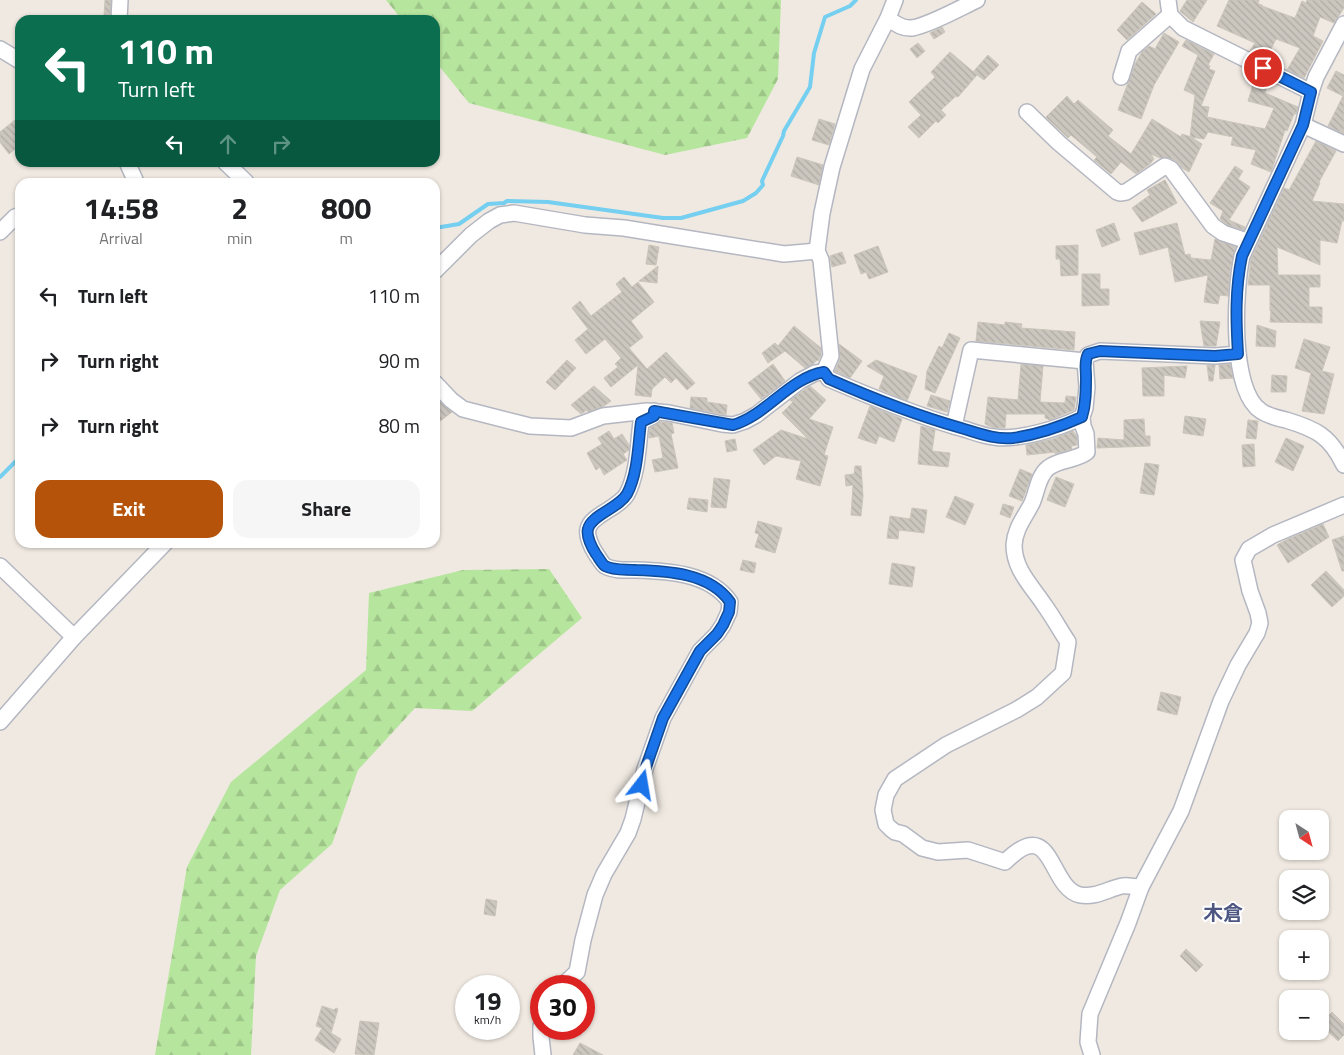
<!DOCTYPE html>
<html lang="en">
<head>
<meta charset="utf-8">
<style>
  body { margin:0; font-family:"Titillium Web","Noto Sans JP",sans-serif; background:#f6f6f6; color:#202124; height:100vh; display:flex; flex-direction:column; font-size:19px; white-space:nowrap }
  * { box-sizing:border-box; margin:0 }
  p { font-size:16px; color:#757577 }
  .icon { flex:none; width:28px; height:28px; fill:none; stroke:currentColor; stroke-width:2; stroke-linecap:round; stroke-linejoin:round }
  .map { position:relative; flex:1; overflow:hidden }
  .panel { position:absolute; left:15px; top:178px; width:425px; height:370px; display:flex; flex-direction:column; background:#fff; border-radius:15px; box-shadow:0 1px 4px #0004 }
  .panel>* { flex:none }
  .top-card { position:absolute; left:15px; top:15px; width:425px; height:152px; border-radius:15px; box-shadow:0 1px 4px #0004; background:#0b6e4f; color:#fff; overflow:hidden }
  .needle { width:32px; rotate:144deg }
  .buttons { position:absolute; left:1279px; top:810px; display:grid; gap:10px }
  .buttons a { display:grid; place-items:center; width:50px; height:50px; border-radius:10px; background:#fff; box-shadow:0 1px 4px #0004; font-size:25px }
  .speed { position:absolute; left:455px; top:975px; display:flex; gap:10px; font-size:25px; font-weight:700; text-align:center }
  .speed>* { display:grid; place-content:center; width:65px; height:65px; border-radius:50%; background:#fff; box-shadow:0 1px 4px #0004; line-height:1 }
  .speed small { font-size:12px; font-weight:400 }
  .speed .limit { border:8px solid #d22; background:#fff; color:#111 }
  .pin { position:absolute; display:grid; place-items:center; width:42px; height:42px; color:#fff; margin:-21px; border:2px solid #fff; border-radius:50%; box-shadow:0 1px 5px #0007 }
  .me { position:absolute; width:55px; margin:-28px; rotate:14deg; stroke-linejoin:round; filter:drop-shadow(0 0 4px #0008) }
  .turn { display:flex; align-items:center; gap:18px; height:105px; padding:0 20px; font-size:22px }
  .turn .icon { width:65px; height:65px; stroke-width:2.5 }
  .turn b { display:block; font-size:35px; line-height:42px }
  .lanes { display:flex; align-items:center; height:48px; padding:0 20px; background:#0003; justify-content:center; gap:25px; direction:ltr }
  .lanes .off { opacity:.35 }
  .eta { display:flex; justify-content:space-evenly; align-items:center; height:85px; text-align:center }
  .eta b { font-size:30px; font-weight:700; line-height:35px }
  .action { display:flex; gap:10px; margin-top:auto; padding:10px 20px }
  .action a { flex:1; height:58px; border-radius:15px; background:#b45309; color:#fff; font-size:20px; font-weight:700; line-height:58px; text-align:center }
  .action a+a { background:#f6f6f6; color:#202124 }
  ul { padding:0; list-style:none }
  li { display:flex; align-items:center; gap:15px; height:65px; padding:0 20px }
  li div { flex:1 }
  li b { display:block; font-size:19px }
  li em { font-style:normal }
  .map>svg:first-child { display:block }
</style>
</head>
<body>
<div class="map">
<svg width="1344" height="1055" viewBox="0 0 1344 1055">
  <defs>
    <pattern id="forest-firs" width="22" height="20" patternUnits="userSpaceOnUse" patternTransform="scale(1.25)"><rect width="22" height="20" fill="#b6e59e"/><path d="M5 1l3.5 6h-7zM16 11l3.5 6h-7z" fill="#9dc588"/></pattern>
    <pattern id="building-back-hatch" width="6" height="6" patternUnits="userSpaceOnUse" patternTransform="scale(1.25)"><rect width="6" height="6" fill="#cbc7bf"/><path d="M-1 5l2 2M0 0l6 6M5-1l2 2" fill="none" stroke="#afaba4"/></pattern>
  </defs>
  <rect width="100%" height="100%" fill="#efe9e1"/>
  <g fill="url(#forest-firs)">
    <path d="M386,0h395l-3,79 -31,59 -82,17 -196,-52 -34,-42v-41h-33z"/>
    <path d="M549,569l33,49 -110,93 -57,-3 -57,62 -26,74 -52,46 -24,66 -5,99h-96l32,-188 44,-85 135,-112 3,-77 94,-23z"/>
  </g>
  <g fill="none" stroke-linecap="round" stroke-linejoin="round">
    <g stroke="#75cff0" stroke-width="4">
      <path d="M435,228l24,-4 29,-20 16,-1 3,-2 41,1 115,16h18l62,-17 13,-8 7,-8 -1,-4 21,-45 1,-5 26,-44 4,-34 11,-36 25,-11 6,-6"/>
      <path d="M0,477l20,-20"/>
    </g>
  </g>
  <g fill="url(#building-back-hatch)" stroke="#cbc5ba">
    <path d="M105,0h6l-1,16h-6z"/>
    <path d="M1187,0h20l-14,22 -13,-11z"/>
    <path d="M1229,0h30l-1,4 4,1v1l33,12 7,-17 4,2 1,-3h37v8l-10,15 -14,-6 -7,19 10,5 -19,37 -17,-8 13,-22 -24,-9 -10,20 -16,-8 5,-8 -38,-17z"/>
    <path d="M1142,2l14,12 -29,26 -10,-10z"/>
    <path d="M942,27l3,5 -11,7 -4,-6z"/>
    <path d="M1164,33l15,9 -25,43 -13,34 -23,-9 17,-46 7,-12 7,-6 6,3z"/>
    <path d="M1186,40l28,14 -6,11 2,1 -1,3 6,2 -14,35 8,1 -2,10 58,12 9,-21 -26,-7 7,-23 13,4 -3,11 33,14 -2,7h-2l-7,17 -2,-1 -14,42 -20,-8 5,-14 -25,-5 2,-8 -25,-5 -4,7 -14,-2 5,-42 -11,-5 14,-35 -16,-9z"/>
    <path d="M918,43l7,8 -8,7 -7,-9z"/>
    <path d="M950,52l27,23 -19,22 -2,-1 -15,14 5,5 -8,8 -2,-2 -17,17 -11,-11 13,-12 -12,-13 26,-25 -4,-5z"/>
    <path d="M988,55l11,10 -15,15 -11,-8z"/>
    <path d="M1336,71l8,4v59l-16,-8 15,-30 -16,-8z"/>
    <path d="M1067,96l7,8 4,-4 35,30 -5,6 23,18 21,-35 29,18 1,-3 9,3 11,7 -13,28 -7,-4 -6,-7 -7,-3h-9l-9,-4 3,5 -4,5 -14,10 -15,-12 -10,12 -17,-14 3,-3 -26,-22 -3,3 -22,-21z"/>
    <path d="M20,116v29l-11,9 -9,-12v-10z"/>
    <path d="M819,119l16,5 -6,21 -17,-5z"/>
    <path d="M1316,141l20,10 -17,31 1,1 -8,18 32,3v17h-2l-5,22 -17,-3v25l-43,-18 1,28h42v12h-11v20h13v16l-52,-1 1,-11h-1v-26h-22l3,-26 33,-71 5,2z"/>
    <path d="M797,157l26,8 -4,20 -28,-9z"/>
    <path d="M1235,166l8,5 -5,8 12,8 -21,33 16,7 -1,3 -17,-5 -7,-6 3,-8 -13,-8z"/>
    <path d="M1165,180l12,23 -35,19 -10,-14 18,-13 -3,-5z"/>
    <path d="M1114,223l6,17 -18,7 -6,-17z"/>
    <path d="M1177,223l8,32 5,-1 1,4 20,2 4,-21 21,8 -6,23 -2,26 -8,-1 -2,9 -14,-2 4,-27 -33,7 -7,-35 -28,8 -6,-22z"/>
    <path d="M649,245l10,2 -3,18 -10,-1z"/>
    <path d="M1078,245v30l-17,1 -1,-17h-4v-13z"/>
    <path d="M878,246l10,26 -19,7 -3,-7 -5,2 -7,-19z"/>
    <path d="M842,252l4,11 -14,4 -2,-11z"/>
    <path d="M658,266l-1,17 -18,-2z"/>
    <path d="M1082,274h18v15h9v16l-27,1z"/>
    <path d="M624,277l8,10 6,-5 16,20 -23,19 12,16 -14,11 18,21 19,-17 29,31 -8,7 -11,-12 -5,5 -6,-6 -13,12 -1,8 -16,-2 3,-30 -27,22 -7,-9 14,-11 -3,-3 6,-6 -16,-19 -19,15 -11,-14 13,-11 -16,-21 8,-7 11,15 31,-24 -6,-8z"/>
    <path d="M1200,321l20,1 -4,24h-12z"/>
    <path d="M978,322l27,3v-3l17,2 -1,4 54,4 -1,18 -98,-9z"/>
    <path d="M1257,325l19,6 -1,16 -19,-1z"/>
    <path d="M794,326l27,22v7l-3,6 -1,-1 -4,4 -8,4 -20,-17 -17,12 -6,-10 13,-10 3,3z"/>
    <path d="M949,333l11,5 -25,55 -10,-4 2,-18 12,-25 3,2z"/>
    <path d="M1304,339l26,8 -8,24 12,3 -10,40 -22,-3 9,-38 -16,-5z"/>
    <path d="M839,344l23,17 -12,17 -15,-7 5,-12z"/>
    <path d="M567,360l9,8 -21,22 -9,-8z"/>
    <path d="M876,360l41,16 -10,25 -28,-12 5,-13 -17,-10z"/>
    <path d="M773,364l12,17 -24,18 -13,-16z"/>
    <path d="M1021,364l22,2 -3,36 25,1 1,-7 10,1 -2,13 -24,10 -5,-2v-4h-39l-1,14h-11l-9,-4 3,-27 30,3z"/>
    <path d="M1230,364l3,14 -13,1 -1,-14z"/>
    <path d="M1207,365h8l-2,16h-4z"/>
    <path d="M1187,366l-2,12 -21,-3v21h-21l-1,-28z"/>
    <path d="M1272,375l15,1 -1,16h-15z"/>
    <path d="M594,386l17,15 -7,5 -16,6 -1,-2 -6,4 -10,-9z"/>
    <path d="M810,386l16,14 -17,19 24,8 -9,28 4,1 -8,30 -24,-7 5,-18 -25,-5 -12,9 -11,-15 28,-20 27,9 -26,-26 11,-11 -3,-2z"/>
    <path d="M931,395l19,6 -3,11 -20,-6z"/>
    <path d="M691,397l16,1v4l20,3 -1,10 -36,-7z"/>
    <path d="M440,402l12,10 -17,13v-20z"/>
    <path d="M870,406l32,13 -8,23 -15,-6 -3,8 -18,-6z"/>
    <path d="M1185,416l21,3 -3,17 -20,-3z"/>
    <path d="M1144,419l1,17h5v10l-53,2 1,-10 26,2v-20z"/>
    <path d="M1248,420l10,1 -2,18 -10,-1z"/>
    <path d="M660,422l12,1 2,10 -3,1 7,34 -23,4 -3,-12 11,-2 -4,-22 -10,2 1,-10z"/>
    <path d="M921,426l14,4 -3,21 18,2 -2,14 -30,-3z"/>
    <path d="M609,431l5,8 8,-5 7,11v5l-6,4 4,6 -23,15 -4,-8 -4,3 -9,-17 15,-9 -4,-6z"/>
    <path d="M1073,431l4,5v9l-6,1 1,3 -17,5v-2l-28,3 -1,-10 27,-6z"/>
    <path d="M1286,438l18,8 -11,25 -18,-9z"/>
    <path d="M735,439l2,11 -10,2 -2,-11z"/>
    <path d="M1254,444l1,22 -12,1 -1,-22z"/>
    <path d="M1145,463l14,2 -5,30 -14,-2z"/>
    <path d="M855,466h6l2,30 -2,20 -10,-1 2,-30 -7,1 -1,-11 9,-1z"/>
    <path d="M1020,469l12,5 -10,27 -13,-5z"/>
    <path d="M1056,477l18,7 -9,23 -18,-7z"/>
    <path d="M714,478l16,2 -4,28 -15,-1z"/>
    <path d="M955,496l19,8 -9,21 -19,-8z"/>
    <path d="M689,498l19,2 -1,12 -20,-3z"/>
    <path d="M1003,504l11,3 -4,11 -10,-4z"/>
    <path d="M912,508l15,2 -3,23 -25,-3 -1,9 -11,-1 3,-22 20,3z"/>
    <path d="M758,521l24,7 -7,25 -20,-6 4,-13 -4,-1z"/>
    <path d="M1323,524l6,13 -41,26 -11,-18 9,-5z"/>
    <path d="M1344,536v35h-2l-10,-31z"/>
    <path d="M743,560l13,3 -2,10 -14,-3z"/>
    <path d="M892,563l23,4 -3,20 -23,-3z"/>
    <path d="M1326,571l18,19v6l-12,11 -21,-22z"/>
    <path d="M1161,692l20,5 -4,18 -20,-5z"/>
    <path d="M486,899l11,2 -2,15 -11,-2z"/>
    <path d="M1186,949l17,16 -7,7 -16,-16z"/>
    <path d="M322,1006l12,4 2,-2 2,1 -7,24 10,6 -7,14 -19,-13 7,-12 -6,-2z"/>
    <path d="M1332,1012l12,12v11l-6,6 -18,-17z"/>
    <path d="M360,1021l19,2 -5,32 -19,-1z"/>
    <path d="M580,1043l23,12h-30z"/>
  </g>
  <g fill="none" stroke-linecap="round" stroke-linejoin="round">
    <g stroke="#b4b7c1" stroke-width="18">
      <g id="minor">
        <path d="M1168,0l2,15 13,13 128,64"/>
        <path d="M888,18c7,6 15,11 24,10 18,-3 48,-20 65,-28"/>
        <path d="M119,20l1,-20"/>
        <path d="M1344,24l-28,53 -5,15 -8,33 -61,131c-7,33 -13,134 19,155 7,5 16,7 25,9 30,9 44,16 58,45"/>
        <path d="M0,49l20,12"/>
        <path d="M1121,77l8,-26 41,-36"/>
        <path d="M1027,112l32,31 58,49 3,1 6,-1 39,-26 6,3 42,57 10,7 24,8"/>
        <path d="M1303,125l41,19"/>
        <path d="M127,162l9,20"/>
        <path d="M225,162l21,20"/>
        <path d="M0,232l15,-15 5,-2"/>
        <path d="M435,271l36,-36 18,-14 11,-6 14,-2 71,12 39,3 160,26 33,-3"/>
        <path d="M824,372l7,-16 -10,-96 -4,-9 5,-38 10,-46 30,-98 26,-51 7,-18"/>
        <path d="M824,372l5,7c42,18 84,35 128,48 12,3 25,9 37,10 24,4 66,-9 88,-20"/>
        <path d="M435,383l16,17 12,9 67,17 41,2 32,-12 44,-5 22,2 53,11 11,1 12,-4 11,-6 44,-34 15,-8 9,-1"/>
        <path d="M954,426l17,-76 114,11"/>
        <path d="M0,566l74,71"/>
        <path d="M0,722l74,-85 92,-95"/>
        <path d="M1141,887c-6,0 -14,-2 -19,-1 -14,3 -27,12 -42,9 -32,-7 -26,-82 -75,-33l-37,-12 -30,2 -16,-4 -19,-14 -8,-2 -4,-3 -5,-5 -3,-14 3,-15 9,-16 51,-34 70,-35 21,-13 26,-24 5,-31c-8,-12 -15,-25 -23,-36 -13,-20 -31,-36 -31,-61 1,-17 11,-28 18,-42 5,-11 6,-27 16,-35 11,-9 27,-7 39,-16l-1,-18 -3,-8 -1,-9 3,-9 2,-21 -2,-26 3,-6 12,-4 115,5 23,-2"/>
        <path d="M562,986l15,-14 6,-32 12,-45 9,-21 24,-41 5,-14 12,-50 18,-51 37,-67 17,-17 6,-9 6,-13 1,-10c-20,-29 -62,-31 -94,-32 -10,0 -22,1 -31,-4 -3,-2 -6,-8 -9,-12 -4,-6 -10,-18 -8,-25 3,-14 31,-21 39,-35 11,-21 11,-49 14,-72l12,-6 1,-5"/>
        <path d="M541,1026v11l2,18"/>
        <path d="M1092,1055l-4,-13 2,-28 38,-91 13,-36 40,-76 40,-110 17,-36 19,-32 3,-10 -2,-10 -8,-22 -7,-31 6,-11 24,-14 71,-30"/>
      </g>
    </g>
    <use href="#minor" stroke="#fff" stroke-width="15"/>
  </g>
  <g fill="none" stroke-linecap="round" stroke-linejoin="round">
    <g stroke="#114b97" stroke-width="12">
      <path id="route" d="M642,785l3,-15 18,-52 37,-67 17,-17 6,-9 6,-13 1,-10c-20,-29 -62,-31 -94,-32 -10,-1 -22,1 -31,-4 -3,-2 -6,-8 -9,-12 -4,-6 -10,-18 -8,-25 3,-14 31,-21 39,-35 11,-21 11,-49 14,-72l13,-6v-5l79,14c34,-10 56,-47 91,-53l5,7c43,19 86,36 132,49 17,5 34,12 52,10 22,-3 49,-12 69,-21 4,-13 4,-26 4,-40 0,-9 -2,-15 2,-23l12,-3 115,5 23,-2c-2,-33 -3,-65 4,-98l61,-131 8,-33 -48,-24"/>
    </g>
    <use href="#route" stroke="#1a73e8" stroke-width="9"/>
  </g>
  <g text-anchor="middle" dominant-baseline="central" stroke-width="4" stroke-linejoin="round" paint-order="stroke">
    <g font-size="20" font-weight="bold" fill="#4d5680" stroke="#fff">
      <text x="1223" y="912">木倉</text>
    </g>
  </g>
</svg>
<div class="buttons">
<a><svg class="needle" viewBox="-14 -14 28 28"><path d="M0-13l5 13h-10z" fill="#e53935"/><path d="M0 13l5-13h-10z" fill="#757577"/></svg></a>
<a><svg class="icon" aria-label="layers" viewBox="0 0 24 24"><path d="M12 4l9 5-9 5-9-5zM3 14l9 5 9-5"/></svg></a>
<a>+</a>
<a>−</a>
</div>
<div class="speed"><div>19<small>km/h</small></div><div class="limit">30</div></div>
<div class="pin" style="left:1263px;top:68px;background:#d93025"><svg class="icon" aria-label="arrive" viewBox="0 0 24 24"><path d="M6 21V4h12l-3 4 3 4H6"/></svg></div>
<svg class="me" style="left:642px;top:785px" viewBox="-20 -20 40 40"><path d="M0-17L14 15 0 8-14 15z" fill="#1a73e8" stroke="#fff" stroke-width="4"/></svg>
<div class="top-card">
<div class="turn"><svg class="icon" aria-label="left" viewBox="0 0 24 24"><path d="M17 20v-9H6M10 6l-5 5 5 5"/></svg><div><b>110 m</b>Turn left</div></div>
<div class="lanes"><svg class="icon" aria-label="left" viewBox="0 0 24 24"><path d="M17 20v-9H6M10 6l-5 5 5 5"/></svg><svg class="icon off" aria-label="ahead" viewBox="0 0 24 24"><path d="M12 20V5M6 11l6-6 6 6"/></svg><svg class="icon off" aria-label="right" viewBox="0 0 24 24"><path d="M7 20v-9h11M14 6l5 5-5 5"/></svg></div>
</div>
<section class="panel">
<div class="eta">
<div><b>14:58</b><p>Arrival</p></div>
<div><b>2</b><p>min</p></div>
<div><b>800</b><p>m</p></div>
</div>
<ul>
<li><svg class="icon" aria-label="left" viewBox="0 0 24 24"><path d="M17 20v-9H6M10 6l-5 5 5 5"/></svg><div><b>Turn left</b></div><em>110 m</em></li>
<li><svg class="icon" aria-label="right" viewBox="0 0 24 24"><path d="M7 20v-9h11M14 6l5 5-5 5"/></svg><div><b>Turn right</b></div><em>90 m</em></li>
<li><svg class="icon" aria-label="right" viewBox="0 0 24 24"><path d="M7 20v-9h11M14 6l5 5-5 5"/></svg><div><b>Turn right</b></div><em>80 m</em></li>
</ul>
<div class="action"><a>Exit</a><a>Share</a></div>
</section>
</div>
</body>
</html>
